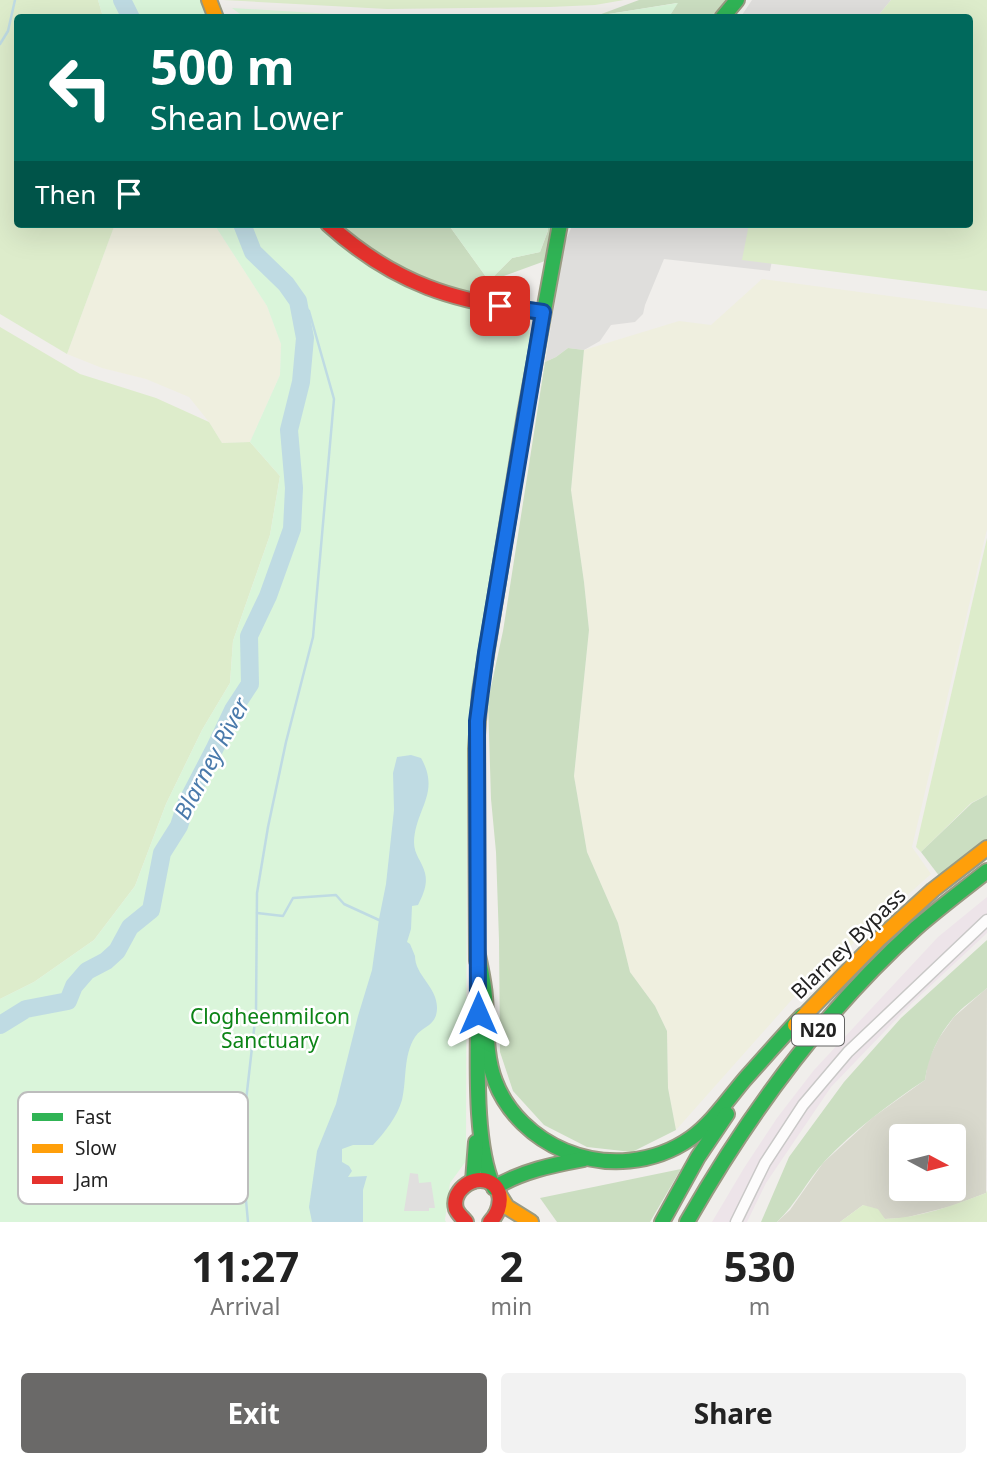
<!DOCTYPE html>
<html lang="en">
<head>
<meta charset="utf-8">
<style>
  body { margin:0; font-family:"Noto Sans",sans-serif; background:#f2f2f2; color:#222; height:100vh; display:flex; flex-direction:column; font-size:26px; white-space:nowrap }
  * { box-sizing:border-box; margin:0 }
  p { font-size:23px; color:#767676 }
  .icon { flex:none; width:38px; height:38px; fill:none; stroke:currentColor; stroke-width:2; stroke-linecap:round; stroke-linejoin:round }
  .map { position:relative; height:1222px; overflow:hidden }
  .details { display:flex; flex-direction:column; background:#fff; flex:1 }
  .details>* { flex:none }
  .banner { position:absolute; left:14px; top:14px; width:959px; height:214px; border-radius:7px; box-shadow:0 7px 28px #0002; background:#00695c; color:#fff; overflow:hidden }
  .needle { width:46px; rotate:97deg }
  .tools { position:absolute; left:889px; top:1124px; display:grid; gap:14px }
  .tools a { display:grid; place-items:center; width:77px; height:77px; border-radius:7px; background:#fff; box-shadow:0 7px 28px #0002; font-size:35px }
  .pin { position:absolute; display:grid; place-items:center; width:60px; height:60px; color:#fff; margin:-30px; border-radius:14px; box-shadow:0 4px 10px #0006 }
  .me { position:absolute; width:77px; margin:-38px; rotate:0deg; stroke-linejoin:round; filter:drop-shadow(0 0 5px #0008) }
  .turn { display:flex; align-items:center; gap:24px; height:147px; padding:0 21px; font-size:32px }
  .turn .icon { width:91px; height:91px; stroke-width:2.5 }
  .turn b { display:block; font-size:49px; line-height:60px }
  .then { display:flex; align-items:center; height:66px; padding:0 21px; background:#0003; gap:14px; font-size:26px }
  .eta { display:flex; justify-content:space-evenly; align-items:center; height:119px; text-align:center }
  .eta b { font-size:42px; font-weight:700; line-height:49px }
  .cta { display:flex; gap:14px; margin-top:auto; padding:14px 21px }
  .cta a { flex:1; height:80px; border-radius:7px; background:#6a6968; color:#fff; font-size:28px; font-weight:700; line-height:80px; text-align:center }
  .cta a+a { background:#f2f2f2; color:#222 }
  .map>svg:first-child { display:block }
</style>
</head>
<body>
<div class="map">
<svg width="987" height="1222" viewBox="0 0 987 1222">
  <rect width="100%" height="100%" fill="#f0eeeb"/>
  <g fill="#dfdedc">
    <path d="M752,0h139l-14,17 -137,1z"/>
    <path d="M573,224h206l-9,47 -106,-12 -19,46 -2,9 -8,8 -24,3 -11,16 -16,9 -16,-2 -12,9 -11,5 20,-120z"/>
  </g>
  <path fill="#ede4e9" d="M987,897v36l-75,70 -81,84 -65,96 -19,39h-35l32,-54 33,-50 37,-48 124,-133z"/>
  <path fill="#d9d9cd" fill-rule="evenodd" d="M987,988l-1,205 -34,13 -48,12 -19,1 -22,-14 -23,17h-63l13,-12 33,-47 49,-45 53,-38 3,-19 11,-23 15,-21zM901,1136h53v52h-53z"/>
  <g fill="#efefdf">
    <path d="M115,224h99l53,82 14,38 -1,31 -30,67 -28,1 -13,-21 -20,-25 -43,-18 -44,-11 -35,-14z"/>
    <path d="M762,279l225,30v220l-75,318 19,27 -135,121 -120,135 -8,-42 -1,-57 -12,-25 -25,-34 -12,-49 -31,-71 -13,-76 15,-146 -5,-48 -13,-92 13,-140 95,-29 32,4z"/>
  </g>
  <g fill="#ddeccb">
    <path d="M0,0h98l5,17 -85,1v206h97l-48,130 -67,-40z"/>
    <path d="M223,0h401l-29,5 -45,2 -163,2z"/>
    <path d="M891,0h96v291l-245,-31 7,-36h221v-206l-93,-1z"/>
    <path d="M0,327l80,47 76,24 53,24 13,21 28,-1 30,34 -10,59 -37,106 -3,42 -28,47 -36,74 -31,82 -41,54 -60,42 -34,17z"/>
    <path d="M987,538v257l-16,8 -50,49 -5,-5z"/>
    <path d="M987,1190v32h-147l23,-17 15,4 7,10c35,-1 69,-14 101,-26z"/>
  </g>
  <g fill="#cbdec1">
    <path d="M639,0h91l-20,17h-41l8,-14 -81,13z"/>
    <path d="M340,224h108l41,57 23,-23 28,-6 8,-21v-7h6l-9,37 -55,20 -1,14c-53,-4 -110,-36 -149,-71z"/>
    <path d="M568,348l16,2 -13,140 13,92 5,48 -15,146 13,76 31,71 12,49 25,34 12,25 1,57 8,42 -44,22 -45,-5 -43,-22 -31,-34 -13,-39 -1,-112 -3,-88 -5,-53 -3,-98 15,-70 42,-269 11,-5z"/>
    <path d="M987,795v46l-47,36 -19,-25 51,-49z"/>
    <path d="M987,940v48c-11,10 -25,19 -34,30 -15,18 -25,39 -28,62 -35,23 -72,51 -101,82 -17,19 -28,42 -47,60h-16l28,-65 55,-75 57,-64z"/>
    <path d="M681,1169l-31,53h-93l-17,-24z"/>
  </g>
  <g fill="#daf5da">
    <path d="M98,0h104l7,17h-106z"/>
    <path d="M678,3l-9,14h-110l37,-1z"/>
    <path d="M232,8l150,9h-138z"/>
    <path d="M214,224h104l48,40 54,29 41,12 43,6 19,8 7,15 1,18 -62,363 -2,78 -1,368 -16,22 -5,37 1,2h-446v-223l34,-17 60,-42 41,-54 31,-82 36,-74 28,-47 3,-42 37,-106 10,-59 -30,-34 30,-67 1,-31 -14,-38z"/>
    <path d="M448,224h100v6l-8,22 -28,6 -23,23z"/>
  </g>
  <path fill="#e0dfde" d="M410,1173l8,1 1,9 12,-1 4,26h-6v3h-25z"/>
  <path fill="#bfdbe3" d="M411,755l10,3c20,35 -6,51 -7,84 0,13 8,19 11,31 3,11 -2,22 -7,32l-6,1 -1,23 -4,13 3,2 5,12c0,20 23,31 22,53 -1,18 -14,16 -22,28 -12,19 -8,42 -13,63 -5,17 -17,32 -29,45h-20l-11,4v13l7,4 3,5 -4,6 19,-1 -4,14v32h-51l-3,-15 8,-56 19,-47 22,-88 14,-46 7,-51 7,-35 8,-74 -1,-37 4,-16z"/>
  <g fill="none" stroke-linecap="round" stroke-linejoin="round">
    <g stroke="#bfdbe3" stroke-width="2.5">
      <path d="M0,44l8,-13 7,-31"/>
      <path d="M257,913l26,3 10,-18 43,-3 8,9 35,16"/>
      <path d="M248,1222l-7,-77 15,-133 1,-119 11,-66 18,-85 27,-105 21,-238 -25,-88 -11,-10"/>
    </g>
    <g stroke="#bfdbe3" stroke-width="18">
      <path d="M122,0l9,18"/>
      <path d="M0,1025l26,-16 42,-8 6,-15 13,-15 19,-10 11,-10 13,-24 21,-17 11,-57 17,-27 7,-22 28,-54 19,-40 17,-26 -1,-48 19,-40 24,-67 2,-41 -5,-58 12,-48 4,-44 -7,-37 -12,-17 -33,-32 -11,-28"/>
    </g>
    <g stroke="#c9c8c7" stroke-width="13">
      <path id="street" d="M736,1222l29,-59 38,-58 45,-53 139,-132"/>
    </g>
    <g stroke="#999a82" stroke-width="18">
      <g id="fast">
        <path d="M722,18l15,-18"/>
        <path d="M477,950c3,16 7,31 8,47 2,28 0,58 10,84 12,32 39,57 70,70 41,17 89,13 126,-13 21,-15 37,-39 54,-59 19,-21 37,-42 57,-63"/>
        <path d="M477,961l-1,-212 4,-57 45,-277 35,-191"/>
        <path d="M478,1013c0,49 -4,129 15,173"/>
        <path d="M473,1181l3,-39"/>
        <path d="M494,1188c28,-17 58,-23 90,-29"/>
        <path d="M662,1222l36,-65 29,-43"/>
        <path d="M687,1222c62,-109 136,-210 229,-294 23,-20 47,-38 71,-57"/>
      </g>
    </g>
    <g stroke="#999a82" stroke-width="18">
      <g id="slow">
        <path d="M209,0l7,18"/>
        <path d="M795,1025l83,-85 55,-50 54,-42"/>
        <path d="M499,1194l8,13 24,15"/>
      </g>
    </g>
    <g stroke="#999a82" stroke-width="18">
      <g id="jam">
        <path d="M328,224c66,60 128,79 215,88"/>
        <path d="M466,1222c-3,-4 -8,-8 -10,-13 -5,-17 15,-33 31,-28 19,7 14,30 3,41"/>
      </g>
    </g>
    <use href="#street" stroke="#fdfcfc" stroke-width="10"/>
    <use href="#fast" stroke="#30b455" stroke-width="14"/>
    <use href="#slow" stroke="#ff9f0a" stroke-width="14"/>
    <use href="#jam" stroke="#e5322d" stroke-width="14"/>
  </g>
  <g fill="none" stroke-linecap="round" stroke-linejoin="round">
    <g stroke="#114b97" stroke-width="18">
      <path id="route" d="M478,1013l-1,-292 9,-68 57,-341 -43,-6"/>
    </g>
    <use href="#route" stroke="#1a73e8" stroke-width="12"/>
  </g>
  <g text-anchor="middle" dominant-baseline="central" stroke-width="5" stroke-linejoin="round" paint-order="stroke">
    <rect fill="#fff" stroke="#646464" stroke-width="2" x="792" y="1014.5" width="52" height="31" rx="5"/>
    <g font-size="19" font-weight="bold" fill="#222">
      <text x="818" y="1030">N20</text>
    </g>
    <g font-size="21" fill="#222" stroke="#fff">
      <text transform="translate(848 943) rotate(-44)">Blarney Bypass</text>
    </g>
    <g font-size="21" fill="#0c8416" stroke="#fff">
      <text x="270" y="1016">Clogheenmilcon<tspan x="270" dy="24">Sanctuary</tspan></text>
    </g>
    <g font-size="23" font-style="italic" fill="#4a7aab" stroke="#fff">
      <text transform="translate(211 758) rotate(-62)">Blarney River</text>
    </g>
  </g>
  <rect x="18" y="1092" width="230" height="112" rx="10" fill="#fff" stroke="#bdbdbd" stroke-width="2"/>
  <rect x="32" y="1113" width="31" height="8" fill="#30b455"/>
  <rect x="32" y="1144" width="31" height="9" fill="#ff9f0a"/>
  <rect x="32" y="1176" width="31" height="8" fill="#e5322d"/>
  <g font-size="19" fill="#222">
    <text x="75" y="1124">Fast</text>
    <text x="75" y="1155">Slow</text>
    <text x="75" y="1187">Jam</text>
  </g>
</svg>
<div class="tools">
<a><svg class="needle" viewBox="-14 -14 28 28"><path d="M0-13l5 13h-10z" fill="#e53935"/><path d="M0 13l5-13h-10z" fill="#767676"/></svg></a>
</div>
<div class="pin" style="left:500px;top:306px;background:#d93025"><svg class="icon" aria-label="arrive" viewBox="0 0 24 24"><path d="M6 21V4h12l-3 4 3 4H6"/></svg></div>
<svg class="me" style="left:478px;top:1013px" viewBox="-20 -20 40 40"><path d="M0-17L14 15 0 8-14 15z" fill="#1a73e8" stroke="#fff" stroke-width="4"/></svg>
<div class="banner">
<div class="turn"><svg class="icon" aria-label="left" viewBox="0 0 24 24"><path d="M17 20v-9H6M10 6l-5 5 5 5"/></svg><div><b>500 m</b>Shean Lower</div></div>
<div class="then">Then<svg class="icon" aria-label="arrive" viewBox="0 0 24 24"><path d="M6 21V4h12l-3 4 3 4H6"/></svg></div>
</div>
</div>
<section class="details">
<div class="eta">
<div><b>11:27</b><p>Arrival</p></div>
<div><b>2</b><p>min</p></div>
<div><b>530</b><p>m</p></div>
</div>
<div class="cta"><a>Exit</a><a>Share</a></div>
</section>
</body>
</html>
